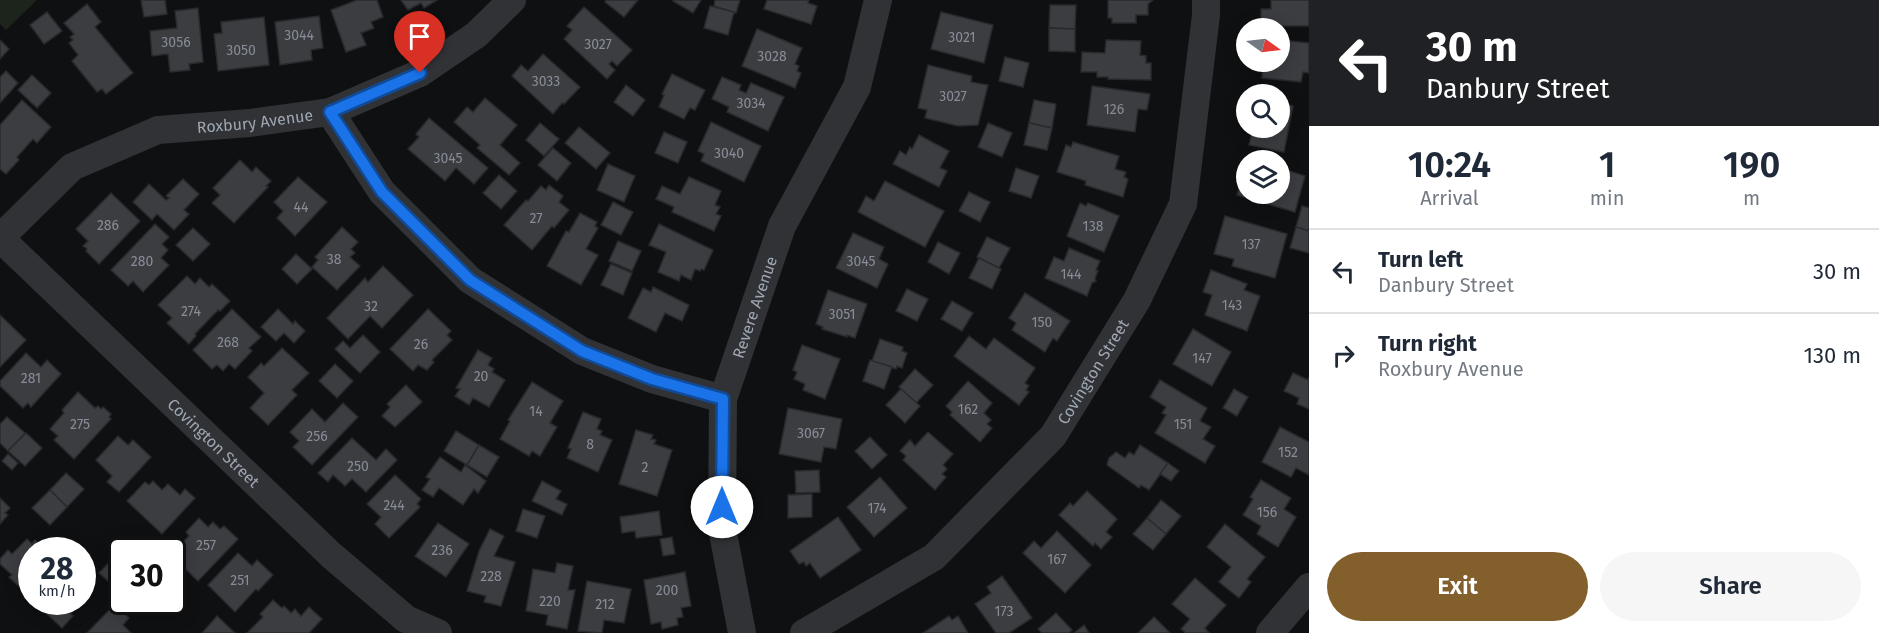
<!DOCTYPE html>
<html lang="en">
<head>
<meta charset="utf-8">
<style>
  body { margin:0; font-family:"Fira Sans",sans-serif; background:#f6f6f7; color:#1f2937; height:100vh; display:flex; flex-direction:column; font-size:22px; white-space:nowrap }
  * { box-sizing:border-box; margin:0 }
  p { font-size:20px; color:#747a83 }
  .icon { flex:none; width:33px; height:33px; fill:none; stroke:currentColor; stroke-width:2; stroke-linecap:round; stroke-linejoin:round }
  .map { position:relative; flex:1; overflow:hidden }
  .sheet { display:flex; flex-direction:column; background:#fff; width:570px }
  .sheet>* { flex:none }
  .guide { background:#202124; color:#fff; overflow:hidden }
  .needle { width:39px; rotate:104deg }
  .tools { position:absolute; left:1236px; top:18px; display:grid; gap:12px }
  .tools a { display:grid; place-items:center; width:54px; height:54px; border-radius:50%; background:#fff; box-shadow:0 3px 15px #0003; font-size:30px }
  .speed { position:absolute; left:18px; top:537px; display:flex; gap:12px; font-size:30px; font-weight:700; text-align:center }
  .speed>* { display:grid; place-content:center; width:78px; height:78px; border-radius:50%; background:#fff; box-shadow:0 3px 15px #0003; line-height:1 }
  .speed small { font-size:15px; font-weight:400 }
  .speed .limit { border:3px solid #111; border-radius:9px; background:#fff; color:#111 }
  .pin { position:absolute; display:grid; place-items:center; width:51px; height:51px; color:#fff; margin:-62px -26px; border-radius:50% 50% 50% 0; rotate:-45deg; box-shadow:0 0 6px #0007 }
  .pin .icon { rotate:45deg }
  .me { position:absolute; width:66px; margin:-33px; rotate:0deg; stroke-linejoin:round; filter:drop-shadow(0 0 4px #0008) }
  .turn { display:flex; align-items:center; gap:21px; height:126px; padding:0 18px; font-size:27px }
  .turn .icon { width:78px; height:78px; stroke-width:2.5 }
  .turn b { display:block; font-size:42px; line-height:51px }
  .eta { display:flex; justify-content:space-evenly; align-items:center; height:102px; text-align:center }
  .eta b { font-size:36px; font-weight:600; line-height:42px }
  .cta { display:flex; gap:12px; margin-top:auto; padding:12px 18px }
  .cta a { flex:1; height:69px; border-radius:36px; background:#825f2b; color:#fff; font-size:24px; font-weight:600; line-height:69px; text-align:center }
  .cta a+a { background:#f6f6f7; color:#1f2937 }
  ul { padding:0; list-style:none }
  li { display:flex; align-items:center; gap:18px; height:84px; padding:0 18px; border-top:2px solid #e0e1e3 }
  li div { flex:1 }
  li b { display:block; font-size:22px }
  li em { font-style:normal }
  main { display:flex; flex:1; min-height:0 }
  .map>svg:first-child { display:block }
</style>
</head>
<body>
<main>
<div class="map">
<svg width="1309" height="633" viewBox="0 0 1309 633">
  <rect width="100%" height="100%" fill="#0f1011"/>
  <path fill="#1c241c" d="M0,0h37l-31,30 -6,-6z"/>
  <g fill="#3b3d41" stroke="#292a2d" stroke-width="1.5">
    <path d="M141,0h24l2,14 -23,3z"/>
    <path d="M357,0h20l6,17 -12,5 3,6 -13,5 5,12 -20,7 -15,-42z"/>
    <path d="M401,0h36l-13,8 -3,-5 -13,7z"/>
    <path d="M606,0h32l-14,17 -19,-15z"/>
    <path d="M674,0h27l-8,13 -20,-12z"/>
    <path d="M715,0h25l-4,13 -22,-7z"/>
    <path d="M767,0h42l-1,3 9,3 -6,18 -47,-15z"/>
    <path d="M1108,0h45l-5,4v11h-12v8h-24v-5h-4z"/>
    <path d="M1271,0h38v26h-48v-17h10z"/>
    <path d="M87,4l14,18 -6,5 38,46 -27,21 -4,-5 -5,3 -25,-31 6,-6 -9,-12 4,-3 -3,-3 4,-3 -10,-11z"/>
    <path d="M1050,5h26l-1,24 -26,-1z"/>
    <path d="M710,6l24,6 -6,23 -24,-7z"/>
    <path d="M584,7l48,43 -15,16 -5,-5 -3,3 6,6 -8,9 -43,-40 8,-9 -5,-4z"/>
    <path d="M198,8l5,54 -14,2 1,6 -20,2 -2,-18 -16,2 -2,-25 27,-3 -2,-17z"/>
    <path d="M47,12l15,19 -18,13 -14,-19z"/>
    <path d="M941,12l52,13 -9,38 -53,-14z"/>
    <path d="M319,16l4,32 -12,2 1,10 -32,5 -5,-43z"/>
    <path d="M264,17l5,48 -51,6 -4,-37 8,-1 -1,-11z"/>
    <path d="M1049,28l26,1v23l-26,-1z"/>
    <path d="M757,29l45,19 -7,16 4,2 -2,5 4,2 -6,15 -53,-22z"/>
    <path d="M0,40l9,9 -9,10z"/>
    <path d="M1106,40l35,1 -1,14 6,1v7h5v17l-43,-1v-2h-11v-5h-16l1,-20 23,1z"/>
    <path d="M1280,40l29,3v30l-6,-1 -2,10 -39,-4 1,-16h17z"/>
    <path d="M543,54l37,33 -16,17 -2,-1 -9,11 -41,-38 9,-11 7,6z"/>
    <path d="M1005,57l24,6 -6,24 -24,-6z"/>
    <path d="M928,65l44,11 -1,6 17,3 -10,40 -20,1 -33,-8 2,-8 -9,-2z"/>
    <path d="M6,71l12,12 -18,20v-26z"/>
    <path d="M672,74l33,16 -10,20 -5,-2 -6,11 -25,-12 5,-12 -2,-1z"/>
    <path d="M32,75l19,18 -14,15 -19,-18z"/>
    <path d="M722,77l19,8 -2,5 7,3 5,-10 33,14 -16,34 -41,-19 2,-5 -17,-8z"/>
    <path d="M626,85l19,15 -12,16 -19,-14z"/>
    <path d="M1092,86l58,8 -3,16 -9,-1 -3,23 -48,-7z"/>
    <path d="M485,98l32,27 -17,20 20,18 -11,12 -32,-27 3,-3 -26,-23 13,-15 6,5z"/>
    <path d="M22,100l29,27 -14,16 -4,-4 -16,18 2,3 -13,14 -6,-5v-44z"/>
    <path d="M1034,100l22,4 -4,24 -23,-5z"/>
    <path d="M1280,103l13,3 -9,46 -35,-7 4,-17h27z"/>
    <path d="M429,118l59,50 -14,16 -18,-16 -11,13 -37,-32 11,-12 -3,-3z"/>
    <path d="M711,122l50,24 -17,36 -43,-21 3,-7 -6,-3z"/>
    <path d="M540,123l19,16 -15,17 -18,-16z"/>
    <path d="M988,123l24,10 -10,24 -24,-10z"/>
    <path d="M1029,123l23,5 -5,22 -23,-5z"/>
    <path d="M579,127l31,26 -14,16 -31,-26z"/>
    <path d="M664,132l23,10 -9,21 -23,-10z"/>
    <path d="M919,135l30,16 -9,17 7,3 -8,16 -46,-23 7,-13 6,4 4,-8 2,2z"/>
    <path d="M1073,142l46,14 -4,13 11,3 -2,5 4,2 -5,18 -38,-12 1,-4 -29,-9 9,-27 5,2z"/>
    <path d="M553,148l18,15 -14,18 -19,-16z"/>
    <path d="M1247,159l6,1h-7v34h34v-26l25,8 -10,36 -58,-17z"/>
    <path d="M240,160l12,12 4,-5 15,14 -5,5 2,1 -34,36 -22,-20 8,-8 -7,-7z"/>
    <path d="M608,164l27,12 -11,26 -27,-12z"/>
    <path d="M1016,168l23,8 -8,22 -22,-7z"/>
    <path d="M499,175l18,16 -16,18 -18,-16z"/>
    <path d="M298,177l29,25 -32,34 -18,-18 6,-7 -9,-9z"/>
    <path d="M689,177l32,14 -6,14 5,2 -4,7 5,2 -7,15 -42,-19 2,-5 -18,-8 6,-13 18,8z"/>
    <path d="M183,179l16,15 -15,16 5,4 -15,16 -17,-16 -5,6 -19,-18 16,-18 17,16 3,-2 -3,-2z"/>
    <path d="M885,181l59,30 -19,36 -67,-35 8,-16 8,5z"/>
    <path d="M549,185l14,11 -4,6 10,8 -15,18 -2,-2 -20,24 -28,-25 22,-25 2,1 13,-15 5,4z"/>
    <path d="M969,192l21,10 -10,20 -21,-11z"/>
    <path d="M111,193l29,28 -41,43 -13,-13 1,-2 -4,-3 5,-5 -12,-12z"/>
    <path d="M613,202l20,10 -12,23 -20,-10z"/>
    <path d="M1080,203l6,3 2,-3 31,13 -15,36 -37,-16z"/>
    <path d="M1302,206l7,2v23l-13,-4z"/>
    <path d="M580,213l17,9 -2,4 3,2 -12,21 12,6 -17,30 -34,-19 19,-35 3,1z"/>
    <path d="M1225,216l62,18 -12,44 -43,-12 2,-7 -20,-5z"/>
    <path d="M155,224l14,13 -7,7 6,6 -7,8 8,7 -26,27 -10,-11 -5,5 -17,-16z"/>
    <path d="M659,224l54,26 -9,20 -3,-1 -1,2 -5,-2 -4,11 -10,-5 -2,6 -21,-9 8,-20 -17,-7z"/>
    <path d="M342,227l16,15 -7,7 4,4 -5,4 10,9 -23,24 -25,-23 6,-7 -3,-3z"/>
    <path d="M1296,227l13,4v22l-19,-5z"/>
    <path d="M193,228l17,16 -17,17 -17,-16z"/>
    <path d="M853,233l31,14 -5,12 9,5 -11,24 -41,-20z"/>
    <path d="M987,237l23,11 -11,20 -22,-11z"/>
    <path d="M618,241l23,10 -9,20 -23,-10z"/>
    <path d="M938,242l22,11 -11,21 -21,-12z"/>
    <path d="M1069,248l31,13 -4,9 2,1 -3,7 1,3 -4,2 -5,13 -42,-18 9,-21 10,4z"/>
    <path d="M296,254l16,15 -15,15 -15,-15z"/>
    <path d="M979,258l22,11 -9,20 -23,-11z"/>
    <path d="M611,264l21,9 -9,22 -22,-10z"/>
    <path d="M383,266l30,29 -31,33 -12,-12 -22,23 -21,-21 38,-40 3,4z"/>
    <path d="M1211,270l36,14 -3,6 16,6 -13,35 -42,-16 7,-20 -9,-3z"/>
    <path d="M187,276l8,8 5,-6 9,9 3,-3 18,17 -10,10 -2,-1 -23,24 1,2 -7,8 -22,-21 5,-5 -14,-13z"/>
    <path d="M653,287l36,18 -7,16 -17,-8 -9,19 -28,-14 15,-30 8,4z"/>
    <path d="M907,289l21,10 -11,22 -21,-10z"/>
    <path d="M828,290l39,14 -12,34 -8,-3v2l-25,-8 1,-2 -7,-3z"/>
    <path d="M1025,293l45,28 -13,20 -4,-3 -8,14 -33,-22 4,-7 -7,-5z"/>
    <path d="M952,301l21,12 -11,18 -21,-12z"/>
    <path d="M232,309l29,28 -12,11 3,3 -17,18 -6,-5 -6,7 -6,-6 -5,4 -19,-19z"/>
    <path d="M278,309l15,15 2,-3 10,10 -11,12 -10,-10 -8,8 -15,-14z"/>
    <path d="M428,309l23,22 -4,4 5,5 -20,20 2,2 -7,8 -9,-5 -5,6 -23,-22z"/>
    <path d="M0,315l26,25 -26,27z"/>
    <path d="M1193,329l38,23 -19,34 -39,-22z"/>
    <path d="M363,335l17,17 -20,21 -25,-24 8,-8 7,7z"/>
    <path d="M969,336l17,13 8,-11 41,30 -10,15 4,3 -3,4 3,2 -10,13 -65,-49z"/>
    <path d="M880,339l23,8 -1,4 5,2 -5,15 -5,-2 -1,3 -24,-8z"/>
    <path d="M802,345l38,14 -15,40 -22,-9 2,-6 -11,-5 3,-7 -4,-2z"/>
    <path d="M282,348l27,25 -17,17 5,5 -29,30 -18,-17 14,-15 -16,-16 13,-14 3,3z"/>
    <path d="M478,350l14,8 -4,7 6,4 -2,3 13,8 -16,27 -16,-9 -4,7 -14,-9 5,-7 -4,-1z"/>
    <path d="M26,353l15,14 6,-7 14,14 -30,33 -3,-4 -5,5 -23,-22v-5z"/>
    <path d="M870,360l22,7 -8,22 -21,-8z"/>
    <path d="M335,364l18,17 -16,17 -18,-17z"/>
    <path d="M915,369l18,16 -17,18 -17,-16z"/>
    <path d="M1293,373l15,7 1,-3v32l-12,-5 2,-6 -15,-7z"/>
    <path d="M1160,380l47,28 -7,13 11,6 -8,12 12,7 -10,17 -50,-30 11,-18 -4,-2 4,-6 -16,-10z"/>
    <path d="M968,381l24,22 -8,10 7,7 -4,4 5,4 -12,14 -30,-27 2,-3 -6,-6z"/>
    <path d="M532,382l31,19 -13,22 7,4 -17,29 -8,-5 -3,5 -29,-17 10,-18 -2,-1z"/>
    <path d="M406,385l16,17 -27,25 -13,-11 8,-9 -3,-3z"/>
    <path d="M901,389l19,17 -15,17 -19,-18z"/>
    <path d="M1234,389l14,8 -11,19 -14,-8z"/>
    <path d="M78,392l17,16 3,-2 3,3 2,-2 8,7 -2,3 2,2 -37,40 -20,-19 4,-4 -8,-7 14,-16 -2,-3z"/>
    <path d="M343,403l15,14 -46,48 -19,-18 6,-6 -9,-9 22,-23 13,13z"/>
    <path d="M788,408l54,11 -6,30 -12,-2 -3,15 -42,-8z"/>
    <path d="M583,412l18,7 -4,10 5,2 -2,4 12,5 -14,32 -31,-14 4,-9 -3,-1z"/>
    <path d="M7,417l18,16 -17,18 -8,-8v-19z"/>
    <path d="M1280,427l29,15v33l-13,-7 -5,9 -29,-15z"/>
    <path d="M636,430l17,5 -2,4 5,1 -2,4 18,6 -15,46 -38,-12z"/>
    <path d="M456,431l23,14 -12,20 -23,-14z"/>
    <path d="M928,432l25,22 -10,11 4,4 -5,5 4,3 -11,13 -32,-30 3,-4 -6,-5 10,-11 5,6z"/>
    <path d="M26,433l16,15 -17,18 -17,-15z"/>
    <path d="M118,436l10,9 5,-5 18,17 -32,35 -12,-10 5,-6 -16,-16z"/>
    <path d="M870,437l17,18 -15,14 -17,-18z"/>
    <path d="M352,438l24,22 10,-11 11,11 -31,32 -14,-13 -7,7 -12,-11 -5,7 -10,-9z"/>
    <path d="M479,445l20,12 -12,20 -20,-12z"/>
    <path d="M1140,445l28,18 -19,27 -8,-5 -2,3 -32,-23 2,-7 7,-6 9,6 4,-6 5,3z"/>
    <path d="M8,454l10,9 -6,7 -10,-9z"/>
    <path d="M440,457l21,15 4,-7 21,16 -8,12 -4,-4 -11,16 -24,-17 -6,9 -11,-7 8,-11 -4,-2z"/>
    <path d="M1168,463l11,8 -8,10 -11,-7z"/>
    <path d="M819,470l1,22 -24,1 -1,-22z"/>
    <path d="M66,473l18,16 -17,18 -17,-17z"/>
    <path d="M395,475l26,24 -4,5 3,3 -31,31 -14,-14 6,-7 -14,-13z"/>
    <path d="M880,477l27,31 -33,29 -27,-30z"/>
    <path d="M1261,480l30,18 -7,11 12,8 -18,30 -21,-13 4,-8 -18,-11 10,-16 -3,-2z"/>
    <path d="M153,481l9,9 6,-6 12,11 5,-6 10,9 -33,36 -35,-33 18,-19 4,3z"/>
    <path d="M542,481l19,10 -5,8 11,5 -5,11 -30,-14z"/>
    <path d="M50,490l17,17 -17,18 -18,-17z"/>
    <path d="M1087,491l30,28 -11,13 6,5 -11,12 -6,-6 -2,3 -34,-31 11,-12 3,3z"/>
    <path d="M812,494v23l-24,1v-23z"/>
    <path d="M0,498l10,10 -5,5 3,2 -8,9z"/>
    <path d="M1161,500l20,16 -15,18 -19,-16z"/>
    <path d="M523,509l22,7 -8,22 -21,-7z"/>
    <path d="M659,511l3,24 -26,3 -1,-7 -13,2 -2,-16z"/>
    <path d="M838,517l23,33 -41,28 -10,-15 -4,3 -2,-4 -5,2 -9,-13z"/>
    <path d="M199,518l9,9 5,-5 7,7 4,-3 14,13 -40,42 -19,-18 3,-4 -8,-8 15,-15 -3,-4z"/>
    <path d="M1147,518l19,16 -13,16 -20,-16z"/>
    <path d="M438,523l31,21 -23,33 -31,-21z"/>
    <path d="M1225,524l40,33 -18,22 4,3 -12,16 -20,-16 12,-15 -24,-20z"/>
    <path d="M490,529l14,7 -10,20 21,6 -14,44 -17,-4 2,-6 -19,-5 12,-40z"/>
    <path d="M1057,531l34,34 -26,28 -42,-40 11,-12 7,7z"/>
    <path d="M672,537l3,17 -12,2 -3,-17z"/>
    <path d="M27,539l5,5 3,-4 11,10h-14v35l-7,7 -16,-15 3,-2 -12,-11v-5l8,-9 4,4z"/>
    <path d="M238,553l14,13 5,-6 16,15 -15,16 -2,-2 -21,23 -27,-27z"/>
    <path d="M115,556l7,6v20l-6,6 -17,-15z"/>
    <path d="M557,563l16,3 -5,24h7l-8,39 -21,-4 2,-10 -22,-4 7,-42 22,4z"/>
    <path d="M685,572l6,34 -10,2 2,9 -6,1 1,7 -16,4 -1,-7 -10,2 -7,-44z"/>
    <path d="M1002,576l30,42 -23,15h-13l-21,-29 16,-11 -4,-6z"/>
    <path d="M1195,578l31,27 -21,23 4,5h-23l-5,-4 9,-10 -18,-15z"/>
    <path d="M587,581l44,8 -7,34 -20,-3 -2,13 -24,-2z"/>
    <path d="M273,600l9,8 2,-2 7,7 4,-4 6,7 8,-9 13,12 -13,14h-62l16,-16 -3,-3z"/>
    <path d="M34,602h47l-11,11 3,3 -11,12z"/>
    <path d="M115,604l14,14 -6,7 8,8h-44z"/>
    <path d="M1056,613l16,17 -3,3h-27l-4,-4z"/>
    <path d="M217,616l18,17h-33z"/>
    <path d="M949,616l3,4 6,-4 10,17h-45z"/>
    <path d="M1154,617l16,16h-32z"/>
    <path d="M1084,625l5,8h-15z"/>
  </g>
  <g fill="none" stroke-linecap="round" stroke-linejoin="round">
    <g stroke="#303236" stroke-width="28">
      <path d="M330,112l52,80 88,88 112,71 70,28 71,20"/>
      <path id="s1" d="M0,238l331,317 75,64 32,14"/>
      <path id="s2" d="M0,238l72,-71 86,-37 92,-7 80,-11 90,-39 56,-38 36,-35"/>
      <path id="s3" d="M742,633l-20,-105 1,-129 59,-173 75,-139 21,-87"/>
      <path id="s4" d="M804,633l130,-76 119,-121 84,-136 46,-96 23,-189v-15"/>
      <path d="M1270,633l39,-46"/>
    </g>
  </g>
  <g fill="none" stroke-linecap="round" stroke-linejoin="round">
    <g stroke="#114b97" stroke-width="15">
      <path id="route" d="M420,73l-90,39 52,80 88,88 112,71 70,28 71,20 -1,108"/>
    </g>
    <use href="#route" stroke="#1a73e8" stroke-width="10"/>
  </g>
  <g text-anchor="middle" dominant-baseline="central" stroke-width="5" stroke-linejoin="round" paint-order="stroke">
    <g font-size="14" fill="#878c96">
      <text x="299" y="35">3044</text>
      <text x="962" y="37">3021</text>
      <text x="176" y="42">3056</text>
      <text x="598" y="44">3027</text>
      <text x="241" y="50">3050</text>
      <text x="772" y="56">3028</text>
      <text x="546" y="81">3033</text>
      <text x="953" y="96">3027</text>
      <text x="751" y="103">3034</text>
      <text x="1114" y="109">126</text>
      <text x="729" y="153">3040</text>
      <text x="448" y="158">3045</text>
      <text x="301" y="207">44</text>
      <text x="536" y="218">27</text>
      <text x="108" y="225">286</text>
      <text x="1093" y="226">138</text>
      <text x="1251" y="244">137</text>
      <text x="334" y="259">38</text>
      <text x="142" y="261">280</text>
      <text x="861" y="261">3045</text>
      <text x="1071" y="274">144</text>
      <text x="1232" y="305">143</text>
      <text x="371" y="306">32</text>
      <text x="191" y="311">274</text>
      <text x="842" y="314">3051</text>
      <text x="1042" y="322">150</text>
      <text x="228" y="342">268</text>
      <text x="421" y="344">26</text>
      <text x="1202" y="358">147</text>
      <text x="481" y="376">20</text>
      <text x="31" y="378">281</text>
      <text x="968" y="409">162</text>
      <text x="536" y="411">14</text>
      <text x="80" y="424">275</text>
      <text x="1183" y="424">151</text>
      <text x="811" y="433">3067</text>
      <text x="317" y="436">256</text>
      <text x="590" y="444">8</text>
      <text x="1288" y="452">152</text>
      <text x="358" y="466">250</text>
      <text x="645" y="467">2</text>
      <text x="394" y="505">244</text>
      <text x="877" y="508">174</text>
      <text x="1267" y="512">156</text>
      <text x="206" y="545">257</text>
      <text x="442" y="550">236</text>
      <text x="1057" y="559">167</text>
      <text x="491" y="576">228</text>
      <text x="240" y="580">251</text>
      <text x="667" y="590">200</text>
      <text x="550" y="601">220</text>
      <text x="605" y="604">212</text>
      <text x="1004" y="611">173</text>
    </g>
    <g font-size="16" fill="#a0a7b3" stroke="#0b0b0c">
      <text stroke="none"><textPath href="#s2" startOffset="292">Roxbury Avenue</textPath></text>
      <text stroke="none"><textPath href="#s3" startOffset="333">Revere Avenue</textPath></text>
      <text stroke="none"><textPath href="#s4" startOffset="396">Covington Street</textPath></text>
      <text stroke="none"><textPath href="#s1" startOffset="296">Covington Street</textPath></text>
    </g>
  </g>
</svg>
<div class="tools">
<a><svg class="needle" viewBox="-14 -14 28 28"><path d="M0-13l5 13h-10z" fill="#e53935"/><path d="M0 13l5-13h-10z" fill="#747a83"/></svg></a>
<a><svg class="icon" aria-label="search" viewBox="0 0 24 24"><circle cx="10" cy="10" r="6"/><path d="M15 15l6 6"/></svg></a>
<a><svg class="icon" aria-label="layers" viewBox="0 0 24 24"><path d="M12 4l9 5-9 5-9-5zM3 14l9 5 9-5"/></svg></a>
</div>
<div class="speed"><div>28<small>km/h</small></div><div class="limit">30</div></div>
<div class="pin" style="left:420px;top:73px;background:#d93025"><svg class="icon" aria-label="arrive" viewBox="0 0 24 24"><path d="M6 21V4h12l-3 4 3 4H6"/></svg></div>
<svg class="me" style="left:722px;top:507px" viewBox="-20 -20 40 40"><circle r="19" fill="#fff"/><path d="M0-13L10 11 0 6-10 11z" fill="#1a73e8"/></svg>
</div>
<section class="sheet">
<div class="guide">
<div class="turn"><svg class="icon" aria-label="left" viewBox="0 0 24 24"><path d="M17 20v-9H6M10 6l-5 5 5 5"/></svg><div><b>30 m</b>Danbury Street</div></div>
</div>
<div class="eta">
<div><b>10:24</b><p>Arrival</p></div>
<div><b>1</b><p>min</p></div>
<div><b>190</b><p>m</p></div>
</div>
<ul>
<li><svg class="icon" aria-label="left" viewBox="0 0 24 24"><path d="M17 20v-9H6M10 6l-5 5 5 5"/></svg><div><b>Turn left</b><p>Danbury Street</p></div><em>30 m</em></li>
<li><svg class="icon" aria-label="right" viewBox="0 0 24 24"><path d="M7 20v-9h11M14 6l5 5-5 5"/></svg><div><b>Turn right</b><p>Roxbury Avenue</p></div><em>130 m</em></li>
</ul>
<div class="cta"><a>Exit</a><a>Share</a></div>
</section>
</main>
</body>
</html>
